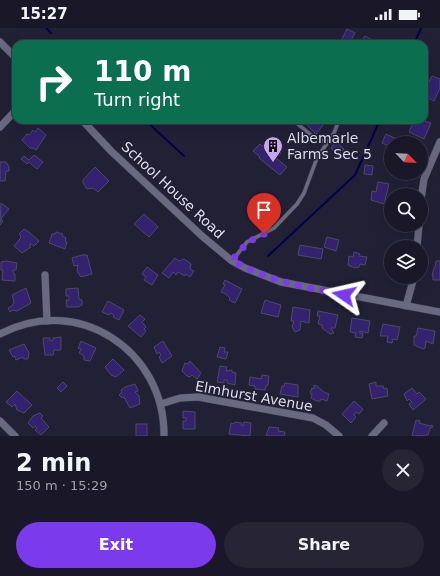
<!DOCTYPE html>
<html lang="en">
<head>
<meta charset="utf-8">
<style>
  body { margin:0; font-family:"DejaVu Sans",sans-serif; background:#272534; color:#f1f3f6; height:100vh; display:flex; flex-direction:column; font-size:15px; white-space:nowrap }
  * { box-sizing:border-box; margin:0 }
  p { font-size:13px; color:#9fa0a8 }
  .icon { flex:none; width:22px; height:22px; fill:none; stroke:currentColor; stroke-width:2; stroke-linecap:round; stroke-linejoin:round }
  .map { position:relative; height:408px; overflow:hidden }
  .side { display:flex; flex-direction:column; background:#1a1828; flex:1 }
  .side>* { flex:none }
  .hud { position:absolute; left:12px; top:12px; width:416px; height:84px; border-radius:12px; box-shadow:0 4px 16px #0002,0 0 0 1px #383745; background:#0b6e4f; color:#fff; overflow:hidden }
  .needle { width:26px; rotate:115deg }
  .tools { position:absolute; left:384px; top:108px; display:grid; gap:8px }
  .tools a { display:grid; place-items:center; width:44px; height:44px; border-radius:50%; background:#1a1828; box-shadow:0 4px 16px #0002,0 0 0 1px #383745; font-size:20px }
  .pin { position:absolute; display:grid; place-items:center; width:34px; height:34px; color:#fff; margin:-41px -17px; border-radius:50% 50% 50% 0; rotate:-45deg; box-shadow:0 0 4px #0007 }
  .pin .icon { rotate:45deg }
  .me { position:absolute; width:44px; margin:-22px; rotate:281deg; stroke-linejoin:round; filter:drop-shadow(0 0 3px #0008) }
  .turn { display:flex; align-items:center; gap:14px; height:84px; padding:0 16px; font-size:18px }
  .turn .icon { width:52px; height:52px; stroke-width:2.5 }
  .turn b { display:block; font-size:28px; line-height:34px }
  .round { display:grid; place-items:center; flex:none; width:42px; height:42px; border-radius:21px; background:#272534 }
  .head { display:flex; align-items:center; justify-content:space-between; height:68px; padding:0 16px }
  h1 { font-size:24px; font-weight:800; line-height:30px }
  .cta { display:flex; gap:8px; margin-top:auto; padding:8px 16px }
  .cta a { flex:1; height:46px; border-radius:24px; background:#7c3aed; color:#fff; font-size:16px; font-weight:800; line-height:46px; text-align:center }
  .cta a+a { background:#272534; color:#f1f3f6 }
  .status { display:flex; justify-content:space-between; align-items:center; height:28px; padding:0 20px; background:#1a1828; direction:ltr }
  .status svg { height:11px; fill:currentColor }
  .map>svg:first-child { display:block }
</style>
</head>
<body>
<div class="status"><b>15:27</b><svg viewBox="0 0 49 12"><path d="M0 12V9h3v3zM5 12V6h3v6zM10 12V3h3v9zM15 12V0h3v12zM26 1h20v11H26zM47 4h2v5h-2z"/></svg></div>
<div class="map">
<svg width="440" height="408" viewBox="0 0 440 408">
  <rect width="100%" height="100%" fill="#222035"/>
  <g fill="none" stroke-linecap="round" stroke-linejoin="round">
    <g stroke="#00014b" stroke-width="2">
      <path d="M46,0l5,5"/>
      <path d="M59,12l4,4"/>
      <path d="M414,16l7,-16"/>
      <path d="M145,92l39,36"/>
      <path d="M268,228l87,-81 25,-55"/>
    </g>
  </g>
  <g fill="#342270" stroke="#4d4b63">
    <path d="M347,1l8,4 -6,11h-7l-2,-1z"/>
    <path d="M365,8l7,4 -1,3 3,1 -13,-2z"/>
    <path d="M432,48l8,3v9l-6,13 -9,-5 4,-6 -4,-1z"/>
    <path d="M311,92h6l6,5 -7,9 -9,-9z"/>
    <path d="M420,92l11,3 -7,16 -15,-7 4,-9 5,2z"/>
    <path d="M38,100l8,7 -10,15 -3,-2h-3l-8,-8 5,-6 2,1 4,-5 2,2z"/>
    <path d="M386,106l13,6 -1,3h-7v4l-9,-4z"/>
    <path d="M336,114l8,7 -6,6 -7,-7z"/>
    <path d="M260,116l12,10 5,-5 4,4 -5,5 11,9 -7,8 -21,-17 1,-1 -7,-6z"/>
    <path d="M34,127l9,7 -6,7 -8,-7 -2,2 -6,-5 3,-3 5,4z"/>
    <path d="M0,134h6l3,5v4h-3l-1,10h-5z"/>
    <path d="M365,137l8,1 -1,9 -8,-1z"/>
    <path d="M95,139l14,14 -11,11 -5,-4 -6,1 -4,-6v-3z"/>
    <path d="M378,154l11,2 -5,20 -13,-4 1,-9 4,1z"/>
    <path d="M1,175l8,6 -6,7 -2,4 2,1 -3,4z"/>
    <path d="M144,186l14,13 -9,10 -15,-13z"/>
    <path d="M24,201l5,3 10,9 -5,5 -3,-2 -2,1 2,2 -9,6 -8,-7 6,-7 1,-3 -2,-2z"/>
    <path d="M56,204l7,2 -1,2 4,2 -1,3 2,1 -2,7 -16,-6 3,-9h3z"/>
    <path d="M327,209l12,3 -3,11 -12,-4z"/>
    <path d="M300,217l23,4 -2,10 -23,-4z"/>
    <path d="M389,219h4h-2v25h-4z"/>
    <path d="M354,224l6,2 -1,2 8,1 -2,8 -5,-1 -1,3 -4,1 -7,-3 1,-9 4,1z"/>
    <path d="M82,227h5l5,19 -11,3 -4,-6 1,-6 -4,1 -2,-8z"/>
    <path d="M175,230l4,3 5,-2 7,5 -1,5 4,2 -4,6 -4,-3 -1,2 -7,-4 -2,3 -3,-3 -4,6 -7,-5z"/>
    <path d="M6,233l11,2 -1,7h-3v3l2,1v7l-13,-1 1,-10h-2v-8z"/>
    <path d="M436,233h4v19h-7v-4h-1l2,-8h1z"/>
    <path d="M147,239l11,8 -6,10 -8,-5 2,-3 -4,-3z"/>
    <path d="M225,252l17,9 -7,14 -6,-3 1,-2 -4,-4 -5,-2 4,-7 -2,-1z"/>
    <path d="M26,260l5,15 -14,8 -4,-1 -3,2 -2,-4 4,-2 2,-4 -2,-7z"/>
    <path d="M78,260l1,11 3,1v5l-4,2h-11l-1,-7h3v-4h-3v-7z"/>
    <path d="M265,272l16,5 -3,12 -17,-4z"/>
    <path d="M108,273l16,9 -5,10 -6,-3 1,-2 -4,-2 -1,2 -7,-3z"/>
    <path d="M293,279l17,3 -1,13 -8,-2 -1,9 -5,2 -3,-5 2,-6h-3z"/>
    <path d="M318,283l20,4 -3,13h-4l3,5 -4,1 -8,-6v-3l-4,-1 2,-8h-3z"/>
    <path d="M140,287l5,4 -3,3 4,5 -2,2 2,2 -5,6 -13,-11z"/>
    <path d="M352,290l18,3 -2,12 -8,-2v2h3l-1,5 -7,-1 1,-4 -6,-1z"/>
    <path d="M383,296l17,3 -3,13 -4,-1 -1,4 -5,-1 1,-6h-8z"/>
    <path d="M418,300l17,3 -2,13 -7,-3 -1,7 -2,1 -9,-4v-9h2z"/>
    <path d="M61,309v13h-7l-1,5h-8l-2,-17h7v3l3,-1v-2z"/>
    <path d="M81,313l15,7 -6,13 -6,-1v-4l-5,-3 2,-4 -3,-1z"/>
    <path d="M163,313l9,15 -10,7 -3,-6 2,-2 -2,-3 -2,2 -3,-7z"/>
    <path d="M24,316l5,9 -1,6h-4l-1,-2 -7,3 -1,-4 -2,1 -4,-7z"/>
    <path d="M220,319l5,1 -1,4h4l-2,7 -9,-2z"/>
    <path d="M113,331l11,11 -8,7 -5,-2 -6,-8z"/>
    <path d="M190,333l11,12 -4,6 -5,-4 -2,2 -3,-1 -5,-5 3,-8 3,1z"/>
    <path d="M220,338l7,1 -1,4 6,-1v2l4,1 -1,12 -8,-2v-3h-3v3l-7,-1z"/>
    <path d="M262,347l7,1 -1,9 -2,1 -1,4 -10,-1v-3l-6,-1 1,-8 11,2z"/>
    <path d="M63,354l4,4 -6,6 -4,-4z"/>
    <path d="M376,354v4h7l1,3 3,-1 1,8 -16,3 -3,-15z"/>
    <path d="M285,355l13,2v12l-18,-3 2,-8h2z"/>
    <path d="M135,356l3,7 -3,1 4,4 1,8 -10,4 -6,-11 -2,1 -3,-3 3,-3 -1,-2 4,-3z"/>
    <path d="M314,357l3,1 7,6 5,2 -2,7 -6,-2 -1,2h-3l-6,-3 1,-4 -2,-1 2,-5 2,1z"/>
    <path d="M412,360l5,6 2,-2 7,7 -13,11 -4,-6 3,-2 -3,-3 -2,2 -3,-7z"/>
    <path d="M17,363l15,14 -8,8 -7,-3 -2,-6 -3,3 -6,-5z"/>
    <path d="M354,373l9,8 -4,5 -3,-2 -2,3 2,2 -5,6 -9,-9z"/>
    <path d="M183,383l12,1v17h-12v-8h3v-3h-3z"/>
    <path d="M40,385l3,3 -2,2 8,9 -8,8 -6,-5 2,-2 -2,-2 -2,2 -5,-5 5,-7z"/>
    <path d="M416,392l4,1 -1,2 11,3 2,-1 1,2 -3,1 -2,7 -16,1z"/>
    <path d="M235,394l7,1 -1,2 2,1 1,-4 7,1 -1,13 -21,-2 2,-11 3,1z"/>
    <rect x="136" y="396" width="11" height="12"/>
    <path d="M269,399l10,1 -1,3 7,1 -1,4h-18z"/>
  </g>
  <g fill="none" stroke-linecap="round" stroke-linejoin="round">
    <g stroke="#3e3c4e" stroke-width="4.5">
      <g id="service">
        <path d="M293,92l24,20 11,1"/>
        <path d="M232,233l15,-19 27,-14 23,-24 7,-11 13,-35 17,-25 5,-13"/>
      </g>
    </g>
    <g stroke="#3e3c4e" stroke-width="8">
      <g id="minor">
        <path d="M0,14l16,16"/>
        <path d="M82,92l29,31 91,85 30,25 13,7 36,14 159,30"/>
        <path d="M0,99l16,-17"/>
        <path d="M421,171l3,-20 16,-37"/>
        <path d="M417,219l2,-22"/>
        <path d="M45,247l2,46"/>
        <path d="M406,278l8,-29"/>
        <path d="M0,306c77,-41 165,16 164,102"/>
        <path d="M161,376l19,-6 18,-1 115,21 13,7 13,11"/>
        <path d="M0,393l15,15"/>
        <path d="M372,408l12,-13"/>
      </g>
    </g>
    <use href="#service" stroke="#6a6982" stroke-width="3.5"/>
    <use href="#minor" stroke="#6a6982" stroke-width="7"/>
  </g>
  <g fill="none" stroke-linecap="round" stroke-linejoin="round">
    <path stroke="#7c3aed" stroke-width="7" stroke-dasharray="0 12.6" d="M264,206l-16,8 -16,18c35,21 73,27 112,35"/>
  </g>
  <defs>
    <g id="building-pin" transform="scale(1)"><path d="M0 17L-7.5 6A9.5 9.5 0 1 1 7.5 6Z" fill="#c8a6ef" stroke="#222035"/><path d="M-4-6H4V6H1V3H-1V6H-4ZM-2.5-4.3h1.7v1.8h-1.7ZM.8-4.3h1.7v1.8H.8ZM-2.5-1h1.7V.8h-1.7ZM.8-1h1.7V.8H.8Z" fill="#111"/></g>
  </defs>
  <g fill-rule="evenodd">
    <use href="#building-pin" x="273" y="118"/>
  </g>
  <g text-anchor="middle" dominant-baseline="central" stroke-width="3" stroke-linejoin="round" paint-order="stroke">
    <g font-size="14" fill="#ddddec" stroke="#222035" text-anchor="start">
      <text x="287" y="110">Albemarle<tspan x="287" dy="16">Farms Sec 5</tspan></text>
    </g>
    <g font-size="14" fill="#ddddec" stroke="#222035">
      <text transform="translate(173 162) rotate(43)">School House Road</text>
      <text transform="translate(254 368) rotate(10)">Elmhurst Avenue</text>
    </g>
  </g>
</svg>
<div class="tools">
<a><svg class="needle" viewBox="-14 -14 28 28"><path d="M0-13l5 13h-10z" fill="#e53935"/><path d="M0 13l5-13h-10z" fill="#9fa0a8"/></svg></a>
<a><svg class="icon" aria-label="search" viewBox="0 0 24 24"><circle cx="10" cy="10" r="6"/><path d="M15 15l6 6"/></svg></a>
<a><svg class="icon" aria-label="layers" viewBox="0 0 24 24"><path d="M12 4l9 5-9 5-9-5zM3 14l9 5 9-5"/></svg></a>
</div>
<div class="pin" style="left:264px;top:206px;background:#d93025"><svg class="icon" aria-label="arrive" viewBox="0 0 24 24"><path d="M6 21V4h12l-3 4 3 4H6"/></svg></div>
<svg class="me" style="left:344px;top:267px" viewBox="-20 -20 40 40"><path d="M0-17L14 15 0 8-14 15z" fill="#7c3aed" stroke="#fff" stroke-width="4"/></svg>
<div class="hud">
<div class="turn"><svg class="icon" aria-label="right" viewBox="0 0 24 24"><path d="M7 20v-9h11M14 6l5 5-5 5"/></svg><div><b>110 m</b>Turn right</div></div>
</div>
</div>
<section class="side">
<div class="head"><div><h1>2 min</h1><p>150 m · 15:29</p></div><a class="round"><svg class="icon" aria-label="close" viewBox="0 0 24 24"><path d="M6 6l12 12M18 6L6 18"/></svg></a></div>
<div class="cta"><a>Exit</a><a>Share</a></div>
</section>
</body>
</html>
